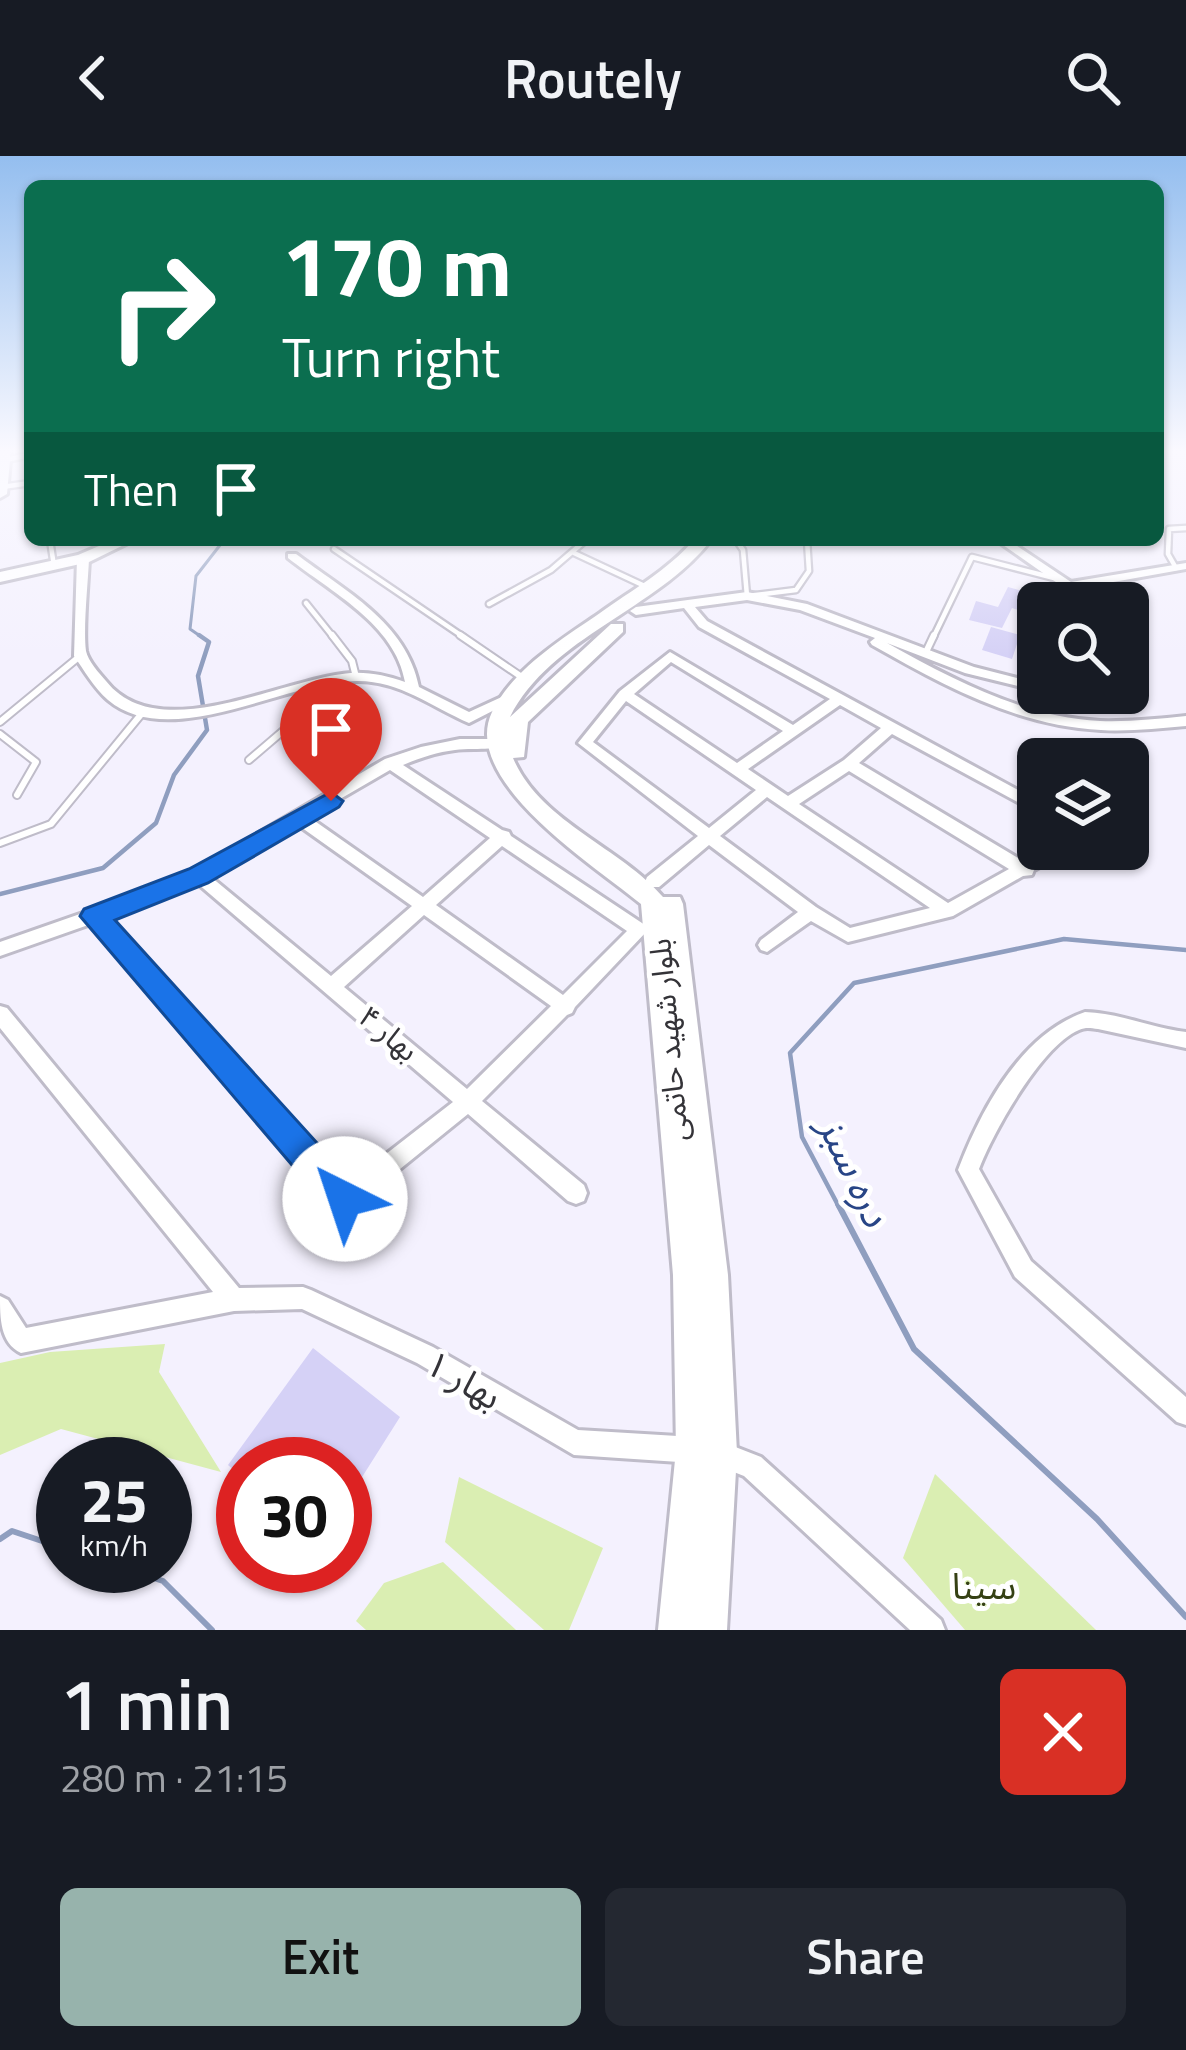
<!DOCTYPE html>
<html lang="en">
<head>
<meta charset="utf-8">
<style>
  body { margin:0; font-family:"Titillium Web","Noto Sans Arabic",sans-serif; background:#242831; color:#f1f3f6; height:100vh; display:flex; flex-direction:column; font-size:45px; white-space:nowrap }
  * { box-sizing:border-box; margin:0 }
  p { font-size:39px; color:#9ea1a6 }
  .icon { flex:none; width:66px; height:66px; fill:none; stroke:currentColor; stroke-width:2; stroke-linecap:round; stroke-linejoin:round }
  .map { position:relative; height:1474px; overflow:hidden }
  .sheet { display:flex; flex-direction:column; background:#171b24; flex:1 }
  .sheet>* { flex:none }
  .guide { position:absolute; left:24px; top:24px; width:1140px; height:366px; border-radius:18px; box-shadow:0 3px 9px #0004; background:#0b6e4f; color:#fff; overflow:hidden }
  .controls { position:absolute; left:1017px; top:426px; display:grid; gap:24px }
  .controls a { display:grid; place-items:center; width:132px; height:132px; border-radius:18px; background:#171b24; box-shadow:0 3px 9px #0004; font-size:60px }
  .speed { position:absolute; left:36px; top:1281px; display:flex; gap:24px; font-size:60px; font-weight:700; text-align:center }
  .speed>* { display:grid; place-content:center; width:156px; height:156px; border-radius:50%; background:#171b24; box-shadow:0 3px 9px #0004; line-height:1 }
  .speed small { font-size:30px; font-weight:400 }
  .speed .limit { border:18px solid #d22; background:#fff; color:#111 }
  .pin { position:absolute; display:grid; place-items:center; width:102px; height:102px; color:#fff; margin:-123px -51px; border-radius:50% 50% 50% 0; rotate:-45deg; box-shadow:0 0 12px #0007 }
  .pin .icon { rotate:45deg }
  .me { position:absolute; width:132px; margin:-66px; rotate:319deg; stroke-linejoin:round; filter:drop-shadow(0 0 9px #0008) }
  .turn { display:flex; align-items:center; gap:42px; height:252px; padding:0 60px; font-size:54px }
  .turn .icon { width:156px; height:156px; stroke-width:2.5 }
  .turn b { display:block; font-size:84px; line-height:102px }
  .then { display:flex; align-items:center; height:114px; padding:0 60px; background:#0003; gap:24px; font-size:45px }
  .round { display:grid; place-items:center; flex:none; width:126px; height:126px; border-radius:18px; background:#242831 }
  .headline { display:flex; align-items:center; justify-content:space-between; height:204px; padding:0 60px }
  h1 { font-size:72px; font-weight:600; line-height:90px }
  .action { display:flex; gap:24px; margin-top:auto; padding:24px 60px }
  .action a { flex:1; height:138px; border-radius:18px; background:#97b3ac; color:#111; font-size:48px; font-weight:600; line-height:138px; text-align:center }
  .action a+a { background:#242831; color:#f1f3f6 }
  header { display:flex; justify-content:space-between; align-items:center; height:156px; padding:0 60px; background:#171b24; font-size:54px; font-weight:600 }
  .map>svg:first-child { display:block }
</style>
</head>
<body>
<header><svg class="icon" aria-label="back" viewBox="0 0 24 24"><path d="M15 5l-7 7 7 7"/></svg>Routely<svg class="icon" aria-label="search" viewBox="0 0 24 24"><circle cx="10" cy="10" r="6"/><path d="M15 15l6 6"/></svg></header>
<div class="map">
<svg width="1186" height="1474" viewBox="0 0 1186 1474">
  <rect width="100%" height="100%" fill="#f4f1fe"/>
  <g fill="#daeeb2">
    <path d="M165,1188l-6,28 62,100 -160,-43 -61,26v-92l50,-11z"/>
    <path d="M935,1318l161,156h-131l-62,-72z"/>
    <path d="M459,1321l144,71 -34,82h-25l-99,-88z"/>
    <path d="M443,1406l73,68h-150l-10,-9 28,-38z"/>
  </g>
  <g fill="none" stroke-linecap="round" stroke-linejoin="round">
    <path stroke="#8f9ebf" stroke-width="3" d="M203,482l-13,-9 6,-53 28,-36"/>
    <g stroke="#8f9ebf" stroke-width="4.5">
      <path d="M0,738l103,-26 53,-45 18,-48 33,-45 -9,-54 11,-34 -10,-7"/>
      <path d="M839,1051l-37,-70 -12,-84 64,-70 210,-44 122,11"/>
    </g>
    <g stroke="#8f9ebf" stroke-width="6">
      <path d="M838,1048l76,145 183,170 89,98"/>
      <path d="M0,1383l12,-8 51,17"/>
      <path d="M117,1410l46,15 49,49"/>
    </g>
  </g>
  <g fill="#d5d1f6">
    <path d="M1008,431l28,8 -8,18 -16,-5 -10,20 -33,-8 7,-19 22,6z"/>
    <path d="M991,471l29,8 -8,24 -30,-9z"/>
    <path d="M313,1192l87,69 -55,87v-40h-102v14l-15,-13z"/>
  </g>
  <g fill="none" stroke-linecap="round" stroke-linejoin="round">
    <g stroke="#bfbcc9" stroke-width="9">
      <g id="lane-far1">
        <path d="M5,304l25,-5"/>
        <path d="M2,331l28,-4"/>
        <path d="M50,384l4,26"/>
        <path d="M736,384l7,10 4,46 49,-6 13,-19 -2,-31"/>
        <path d="M334,393l131,89"/>
        <path d="M574,397l75,35"/>
        <path d="M1176,412l-8,-14 1,-25 17,-1"/>
        <path d="M306,447l28,35"/>
        <path d="M489,448l62,-34 35,-30"/>
        <path d="M933,482l39,-81 82,21"/>
      </g>
    </g>
    <g stroke="#bfbcc9" stroke-width="10">
      <g id="lane">
        <path d="M332,479l20,26 4,16"/>
        <path d="M460,479l66,45"/>
        <path d="M926,496l8,-17"/>
        <path d="M0,566l80,-66"/>
        <path d="M0,578l36,28 -19,33"/>
        <path d="M249,604l62,-53 -11,-17"/>
        <path d="M0,687l51,-19 92,-112"/>
      </g>
    </g>
    <g stroke="#bfbcc9" stroke-width="6">
      <g id="street">
        <path d="M996,384h12l63,42 115,-19v6l-112,20 -4,14h-12l5,-16z"/>
        <path d="M288,398h8c48,36 111,69 123,133l50,25 37,-17 5,-1 7,4 -49,25c-37,-16 -69,-42 -111,-42 -71,-1 -187,72 -250,19 -14,-12 -24,-30 -34,-44l3,-97 6,-3 6,3c-1,25 -6,69 -3,92 2,10 13,22 20,30 53,67 176,-3 245,-8 19,-1 37,3 54,9 -10,-58 -74,-90 -117,-124z"/>
        <path d="M747,436l60,12 167,63 43,11 21,-7v9l-20,6 -53,-13 -78,-30c67,37 136,74 213,78 29,1 57,-2 86,-5v10c-28,2 -57,6 -85,4 -84,-4 -158,-45 -229,-85l-2,-3 5,-4 -75,-28 -53,-10 -52,7 12,14 331,180v12l-146,-79 -33,29 164,98 23,-12h21l-2,4 -31,17 -2,5 -9,1 -70,40 -105,26 -37,-21 -44,31 -6,-2 -3,-5 3,-5 37,-28 -89,-67 -50,42h-12l-2,-5 2,-5 51,-41 -120,-93 42,-52 50,-39 123,73 37,-26 -131,-72 -15,-19 -48,7 -6,-4 6,-4zM671,506l112,69 -46,32 -103,-69zM626,545l130,89 -47,38 -116,-86zM840,549l41,23 -37,32 -56,36 -40,-27zM849,615l160,98 -61,34 -149,-99zM767,641l163,111 -80,20 -34,-21 -96,-71z"/>
        <path d="M460,583h39l7,5c-15,8 -34,3 -51,6 -18,2 -35,8 -52,15l99,65 7,2 2,4 134,89 3,5 -73,77 -3,6 -5,2 -85,86 102,84 3,8 -3,8 -8,3 -8,-3 -100,-87 -115,93 -8,3 -8,-3 -246,-283 -91,32v-14l120,-42 74,-29 191,-112 36,-12zM390,614l100,68 -67,59 -114,-80zM298,669l114,81 -81,70 -120,-99zM502,690l125,85 -64,64 -127,-90zM197,727l256,219 -107,83 -239,-266zM424,759l127,91 -84,83 -123,-102z"/>
        <path d="M0,850l7,2 232,280 64,-1 8,3 122,57 145,83 116,7 9,4 4,9 -4,9 -9,4 -120,-8 -157,-92 -115,-54 -68,2 -213,42c-21,-10 -21,-35 -21,-57l8,4 18,28 187,-36 -213,-264z"/>
        <path d="M1085,856c35,1 66,16 101,20v16l-88,-19c-8,-1 -12,-2 -19,1 -37,15 -86,102 -100,139l52,92 155,136v28l-9,-3 -162,-145 -57,-107c23,-60 63,-136 127,-158z"/>
        <path d="M720,1285l41,16 180,163 4,10h-35l-166,-154 -33,-13 -4,-9 4,-9z"/>
      </g>
    </g>
    <g stroke="#bfbcc9" stroke-width="6">
      <g id="secondary">
        <path d="M113,384h21l-45,22 -89,20v-10l78,-17z"/>
        <path d="M694,384h17c-54,70 -160,96 -201,177l101,-93h12v8l-95,90 -4,35 -11,1c27,64 107,89 150,139h17l3,7 45,371 9,178 -10,177h-69l18,-180 -3,-175 -32,-371c-43,-36 -182,-123 -149,-192 21,-43 70,-73 108,-99 32,-23 68,-43 94,-73z"/>
      </g>
    </g>
    <g stroke="#bfbcc9" stroke-width="6">
      <path id="primary" d="M0,293h11l-4,45 -7,4z"/>
    </g>
    <use href="#lane-far1" stroke="#fff" stroke-width="4.5"/>
    <use href="#lane" stroke="#fff" stroke-width="6"/>
    <use href="#street" fill="#fff" fill-rule="evenodd"/>
    <use href="#secondary" fill="#fff" fill-rule="evenodd"/>
    <use href="#primary" fill="#fff" fill-rule="evenodd"/>
  </g>
  <linearGradient id="sky" x2="0" y2="1"><stop stop-color="#94beef"/><stop offset="0.59" stop-color="#faf9ff"/><stop offset="1" stop-color="#faf9ff" stop-opacity="0"/></linearGradient>
  <rect width="1186" height="500" fill="url(#sky)"/>
  <path fill="#1a73e8" stroke="#114b97" stroke-width="3" d="M331,636l12,9 -4,6 -131,76 -93,37 242,267 5,12 -5,13 -12,5 -13,-5 -252,-296 4,-7 105,-40z"/>
  <g text-anchor="middle" dominant-baseline="central" stroke-width="10" stroke-linejoin="round" paint-order="stroke">
    <g font-size="30" fill="#343338" stroke="#fff">
      <text transform="translate(389 877) rotate(40)">بهار ۴</text>
      <text transform="translate(668 884) rotate(-95)">بلوار شهید حاتمی</text>
    </g>
    <g font-size="36" fill="#343338" stroke="#fff">
      <text transform="translate(464 1223) rotate(30)">بهار ۱</text>
    </g>
    <g font-size="36" fill="#354114" stroke="#fff">
      <text x="984" y="1429">سینا</text>
    </g>
    <g font-size="39" font-style="italic" fill="#284586" stroke="#fff">
      <text transform="translate(855 1015) rotate(65)">دره سبز</text>
    </g>
  </g>
</svg>
<div class="controls">
<a><svg class="icon" aria-label="search" viewBox="0 0 24 24"><circle cx="10" cy="10" r="6"/><path d="M15 15l6 6"/></svg></a>
<a><svg class="icon" aria-label="layers" viewBox="0 0 24 24"><path d="M12 4l9 5-9 5-9-5zM3 14l9 5 9-5"/></svg></a>
</div>
<div class="speed"><div>25<small>km/h</small></div><div class="limit">30</div></div>
<div class="pin" style="left:331px;top:645px;background:#d93025"><svg class="icon" aria-label="arrive" viewBox="0 0 24 24"><path d="M6 21V4h12l-3 4 3 4H6"/></svg></div>
<svg class="me" style="left:345px;top:1043px" viewBox="-20 -20 40 40"><circle r="19" fill="#fff"/><path d="M0-13L10 11 0 6-10 11z" fill="#1a73e8"/></svg>
<div class="guide">
<div class="turn"><svg class="icon" aria-label="right" viewBox="0 0 24 24"><path d="M7 20v-9h11M14 6l5 5-5 5"/></svg><div><b>170 m</b>Turn right</div></div>
<div class="then">Then<svg class="icon" aria-label="arrive" viewBox="0 0 24 24"><path d="M6 21V4h12l-3 4 3 4H6"/></svg></div>
</div>
</div>
<section class="sheet">
<div class="headline"><div><h1>1 min</h1><p>280 m · 21:15</p></div><a class="round" style="background:#d93025;color:#fff"><svg class="icon" aria-label="close" viewBox="0 0 24 24"><path d="M6 6l12 12M18 6L6 18"/></svg></a></div>
<div class="action"><a>Exit</a><a>Share</a></div>
</section>
</body>
</html>
